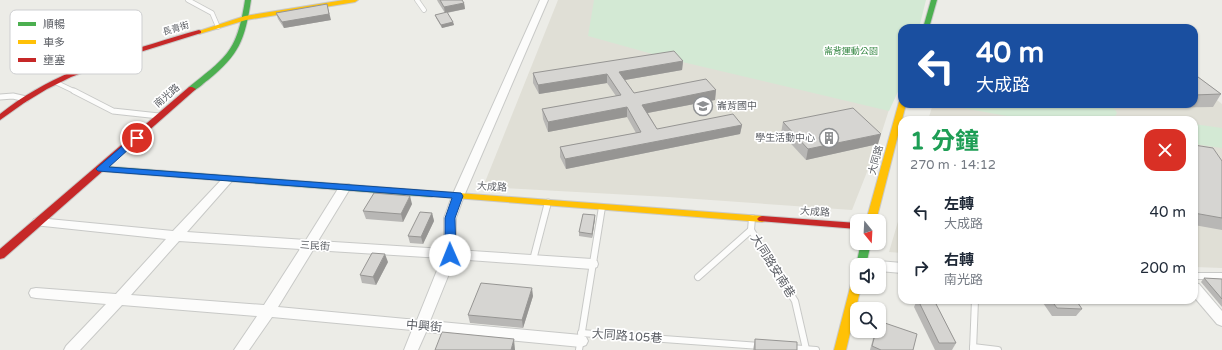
<!DOCTYPE html>
<html lang="zh-TW">
<head>
<meta charset="utf-8">
<style>
  body { margin:0; font-family:"Varela Round","Noto Sans TC",sans-serif; background:#f6f6f7; color:#1f2937; height:100vh; display:flex; flex-direction:column; font-size:15px; white-space:nowrap }
  * { box-sizing:border-box; margin:0 }
  p { font-size:13px; color:#747a83 }
  .icon { flex:none; width:22px; height:22px; fill:none; stroke:currentColor; stroke-width:2; stroke-linecap:round; stroke-linejoin:round }
  .map { position:relative; flex:1; overflow:hidden }
  .panel { position:absolute; left:898px; top:116px; width:300px; height:188px; display:flex; flex-direction:column; background:#fff; border-radius:12px; box-shadow:0 1px 3px #0004 }
  .panel>* { flex:none }
  .hud { position:absolute; left:898px; top:24px; width:300px; height:84px; border-radius:12px; box-shadow:0 1px 3px #0004; background:#1a4fa0; color:#fff; overflow:hidden }
  .needle { width:26px; rotate:162deg }
  .fabs { position:absolute; left:850px; top:214px; display:grid; gap:8px }
  .fabs a { display:grid; place-items:center; width:36px; height:36px; border-radius:8px; background:#fff; box-shadow:0 1px 3px #0004; font-size:20px }
  .pin { position:absolute; display:grid; place-items:center; width:34px; height:34px; color:#fff; margin:-17px; border:2px solid #fff; border-radius:50%; box-shadow:0 1px 4px #0007 }
  .me { position:absolute; width:44px; margin:-22px; rotate:359deg; stroke-linejoin:round; filter:drop-shadow(0 0 3px #0008) }
  .turn { display:flex; align-items:center; gap:14px; height:84px; padding:0 12px; font-size:18px }
  .turn .icon { width:52px; height:52px; stroke-width:2.5 }
  .turn b { display:block; font-size:28px; line-height:34px }
  .round { display:grid; place-items:center; flex:none; width:42px; height:42px; border-radius:12px; background:#f6f6f7 }
  .summary { display:flex; align-items:center; justify-content:space-between; height:68px; padding:0 12px }
  h1 { font-size:24px; font-weight:700; line-height:30px; color:#1e9e55 }
  ul { padding:0; list-style:none }
  li { display:flex; align-items:center; gap:12px; height:56px; padding:0 12px }
  li div { flex:1 }
  li b { display:block; font-size:15px }
  li em { font-style:normal }
  .map>svg:first-child { display:block }
</style>
</head>
<body>
<div class="map">
<svg width="1222" height="350" viewBox="0 0 1222 350">
  <rect width="100%" height="100%" fill="#ecece7"/>
  <g fill="#e0dfd6">
    <path d="M558,0h293l51,69 -24,75 -26,66 -184,-13 -185,-10z"/>
    <path d="M1194,82l28,22v164l-28,-1v-147h-266l5,-16h261z"/>
    <path d="M902,208v45l-13,-1z"/>
  </g>
  <g fill="#d3e9d4">
    <path d="M594,0h332l-7,28h-17v55l-13,28 -215,-51 -86,-24z"/>
    <path d="M956,104h156l5,9 -4,7h-84l-72,-13z"/>
    <path d="M1194,124l28,4v20l-28,-4z"/>
  </g>
  <g fill="none" stroke-linecap="round" stroke-linejoin="round">
    <g stroke="#c8c9c7" stroke-width="5.5">
      <g id="lane-far2">
        <path d="M188,0l24,13 6,14"/>
        <path d="M417,0l7,10"/>
        <path d="M92,23l47,28"/>
        <path d="M55,37l38,29"/>
        <path d="M55,82l21,10"/>
      </g>
    </g>
    <g stroke="#c8c9c7" stroke-width="7">
      <g id="lane-far1">
        <path d="M74,91l39,20 46,5"/>
        <path d="M0,97l13,-1 13,3"/>
        <path d="M547,207l1,-5"/>
      </g>
    </g>
    <g stroke="#c8c9c7" stroke-width="8">
      <g id="lane">
        <path d="M752,218l-1,12 44,71 11,48"/>
        <path d="M533,260l14,-54"/>
        <path d="M1194,276h28"/>
        <path d="M698,277l53,-47"/>
        <path d="M581,333l179,13"/>
        <path d="M973,347l25,3"/>
        <path d="M791,348l25,2"/>
        <path d="M579,350l23,-143"/>
        <path d="M973,350l2,-50"/>
      </g>
    </g>
    <g stroke="#c8c9c7" stroke-width="2">
      <g id="street">
        <path d="M540,0h8l-84,196 -8,22v32l136,9 5,2 1,3 -1,3 -5,2 -137,-10 -25,62 151,14 5,2 2,4 -2,4 -5,2 -155,-15 -8,18h-14l8,-20 -140,-13 -23,33h-15l23,-34 -135,-11 -42,45h-16l2,-4 40,-42 -70,-6 -5,-1 -2,-4 2,-4 5,-1 80,6 50,-55 -132,-14 -2,-3 2,-3 4,-1 135,13 51,-54h8l2,2 -2,2 -45,51 119,8 35,-56h8l2,3 -33,54 126,8v-31l8,-22zM179,241l121,8 -36,56 -133,-10zM313,250l129,8 -25,62 -139,-13z"/>
        <path d="M879,261l23,2v10l-23,-2v-6h-6l1,-2z"/>
        <path d="M1194,283l5,1 23,27v15l-5,-2 -23,-27z"/>
      </g>
    </g>
    <g stroke="#c9c9c8" stroke-width="2">
      <g id="fast">
        <path d="M245,0h6c-6,40 -12,55 -43,80 -6,4 -12,12 -19,11v-4c39,-31 48,-36 56,-87z"/>
        <path d="M931,0h6l-8,28h-6z"/>
        <path d="M101,166l331,25 5,3 -5,3 -334,-26 -1,-2 1,-2z"/>
        <path d="M861,243h10l-5,22h-9v2l-1,-2z"/>
      </g>
    </g>
    <g stroke="#c9c9c8" stroke-width="2">
      <g id="slow">
        <path d="M344,0h14l-3,2 -109,18 -47,14 -3,-2 49,-16z"/>
        <path d="M899,102h3v2h4l-30,117h-10z"/>
        <path d="M432,191l330,25 3,1 2,2 -2,2 -3,1 -333,-26 -2,-2z"/>
        <path d="M857,276v11h4l-15,63h-12l18,-70 1,-3z"/>
      </g>
    </g>
    <g stroke="#c9c9c8" stroke-width="2">
      <g id="jam">
        <path d="M199,30l2,1v2l-77,24 -53,20 -24,12 -23,14 -24,17v-6c45,-36 97,-54 152,-70 16,-5 31,-10 47,-14z"/>
        <path d="M189,87h3l4,2 -192,169 -4,1v-10z"/>
        <path d="M762,216l95,7v6l-98,-8 -2,-2 2,-2z"/>
      </g>
    </g>
    <use href="#lane-far2" stroke="#fcfcfb" stroke-width="4"/>
    <use href="#lane-far1" stroke="#fcfcfb" stroke-width="5"/>
    <use href="#lane" stroke="#fcfcfb" stroke-width="6"/>
    <use href="#street" fill="#fcfcfb" fill-rule="evenodd"/>
    <use href="#fast" fill="#4caf50" fill-rule="evenodd"/>
    <use href="#slow" fill="#ffc107" fill-rule="evenodd"/>
    <use href="#jam" fill="#c62828" fill-rule="evenodd"/>
  </g>
  <g fill="#b8b7b5">
    <path d="M437,0h25l2,3 1,6 -18,4 6,9 1,3 -12,3 -6,-10 -1,-3 10,-2 -7,-11z"/>
    <path d="M276,13l55,7 -47,8 -6,-9z"/>
    <path d="M683,61l-1,9 -57,10 9,13 82,-3 -1,10 -67,13 9,16 85,-4 -2,9 -174,35 -6,-12v-10l76,-14 -9,-16 -79,15 -5,-13 -1,-10 74,-13 -9,-13 -68,11 -6,-11v-10z"/>
    <path d="M1194,74l27,20 -8,13 -68,1 -5,-4h54z"/>
    <path d="M783,122l95,22 -72,16 -25,-27z"/>
    <path d="M1194,145l28,16v69l-28,-5z"/>
    <path d="M412,204l-9,18 -37,-3 -3,-8z"/>
    <path d="M432,213l2,8 -11,23 -13,-1 -2,-7z"/>
    <path d="M595,215v4l-3,19 -13,-2v-4z"/>
    <path d="M388,262l-12,23 -14,-2 -2,-8z"/>
    <path d="M1204,278l18,1v28l-21,-25z"/>
    <path d="M533,296l-10,32 -53,-5 -2,-8z"/>
    <path d="M917,300h17l22,43 -4,7h-17l-21,-43z"/>
    <path d="M1041,300h35l6,9 -6,7h-24z"/>
    <path d="M875,331h4l34,19h-43z"/>
    <path d="M755,339l42,11h-44z"/>
  </g>
  <g fill="#969593">
    <path d="M464,3l1,6 -20,4 -1,-6z"/>
    <path d="M327,4l4,16 -47,8 -2,-6z"/>
    <path d="M453,22l1,3 -12,3 -1,-3z"/>
    <path d="M683,61l-1,9 -63,11v-9z"/>
    <path d="M607,74v9l-68,11 -1,-9z"/>
    <path d="M716,90l-1,10 -73,14v-9z"/>
    <path d="M627,107v10l-79,15v-10z"/>
    <path d="M742,125l-2,9 -174,35 -1,-10z"/>
    <path d="M881,134l-3,10 -72,16 2,-11z"/>
    <path d="M410,196l2,8 -9,18 -2,-8z"/>
    <path d="M432,213l2,8 -11,23 -2,-7z"/>
    <path d="M595,215v4l-3,19v-4z"/>
    <path d="M385,254l3,8 -12,23 -3,-8z"/>
    <path d="M532,288l1,8 -10,32 -1,-8z"/>
    <path d="M514,339l1,11h-4z"/>
  </g>
  <g fill="#d6d5d2" stroke="#969593">
    <path d="M440,0h22l2,3 -20,4z"/>
    <path d="M327,4l2,10 -47,8 -6,-9z"/>
    <path d="M447,12l6,10 -12,3 -6,-10z"/>
    <path d="M674,51l9,10 -64,11 15,21 72,-14 10,11 -74,15 15,24 76,-15 9,11 -177,34 -5,-12 81,-15 -14,-25 -79,15 -6,-13 79,-14 -14,-21 -69,11 -5,-12z"/>
    <path d="M1194,74l27,20 -27,1v-11h4l-4,-2z"/>
    <path d="M853,108l28,26 -73,15 -25,-27z"/>
    <path d="M1024,117l19,3h-18z"/>
    <path d="M1194,145l19,3 9,13v57l-28,-5z"/>
    <path d="M374,193l36,3 -9,18 -38,-3z"/>
    <path d="M420,212l12,1 -11,24 -13,-1z"/>
    <path d="M583,214l12,1 -3,19 -13,-2z"/>
    <path d="M372,253l13,1 -12,23 -13,-2z"/>
    <path d="M1204,278l18,1v20z"/>
    <path d="M481,283l51,5 -10,32 -54,-5z"/>
    <path d="M918,300h16l22,43h-17z"/>
    <path d="M1051,300h25l6,9 -25,-1z"/>
    <path d="M879,321l38,13 -4,16h-32l-9,-4 4,-15h3z"/>
    <path d="M442,332l72,7 -3,11h-76z"/>
    <path d="M755,339l42,3v8h-42z"/>
  </g>
  <path fill="#1a73e8" stroke="#114b97" d="M137,135l3,1 1,2 -1,1 -31,28 352,26 2,3 -8,22 1,37 -2,2h-7l-2,-2v-37l7,-20 -354,-27 -2,-2 2,-2 36,-31z"/>
  <defs>
    <g id="school-ring" transform="scale(1)"><circle r="9.5" fill="#fff" stroke="#8e9092" stroke-width="1.5"/><path d="M0-5L7-2L0 1L-7-2ZM-4 1L0 2.5L4 1V4Q0 6-4 4Z" fill="#8e9092"/></g>
    <g id="building-ring" transform="scale(1)"><circle r="9.5" fill="#fff" stroke="#8e9092" stroke-width="1.5"/><path d="M-4-6H4V6H1V3H-1V6H-4ZM-2.5-4.3h1.7v1.8h-1.7ZM.8-4.3h1.7v1.8H.8ZM-2.5-1h1.7V.8h-1.7ZM.8-1h1.7V.8H.8Z" fill="#8e9092"/></g>
  </defs>
  <g fill-rule="evenodd">
    <use href="#school-ring" x="703" y="106"/>
    <use href="#building-ring" x="829" y="138"/>
  </g>
  <g text-anchor="middle" dominant-baseline="central" stroke-width="3.5" stroke-linejoin="round" paint-order="stroke">
    <g font-size="9" fill="#5c5f65" stroke="#fff">
      <text transform="translate(176 29) rotate(-17)">長青街</text>
    </g>
    <g font-size="9" fill="#328540" stroke="#fff">
      <text x="851" y="51">崙背運動公園</text>
    </g>
    <g font-size="10" fill="#5c5f65" stroke="#fff">
      <text transform="translate(167 96) rotate(-41)">南光路</text>
      <text transform="translate(876 160) rotate(-75)">大同路</text>
      <text transform="translate(492 187) rotate(4)">大成路</text>
      <text transform="translate(815 212) rotate(4)">大成路</text>
      <text transform="translate(315 246) rotate(4)">三民街</text>
    </g>
    <g font-size="10" fill="#5c5f65" stroke="#fff" text-anchor="start">
      <text x="717" y="106">崙背國中</text>
      <text x="815" y="138" text-anchor="end">學生活動中心</text>
    </g>
    <g font-size="12" fill="#5c5f65" stroke="#fff">
      <text transform="translate(773 266) rotate(58)">大同路安南巷</text>
      <text transform="translate(424 326) rotate(5)">中興街</text>
      <text transform="translate(627 336) rotate(4)">大同路105巷</text>
    </g>
  </g>
  <rect x="10" y="10" width="132" height="64" rx="6" fill="#fff" stroke="#cecfd1" stroke-width="1"/>
  <rect x="18" y="22" width="18" height="4" fill="#4caf50"/>
  <rect x="18" y="40" width="18" height="4" fill="#ffc107"/>
  <rect x="18" y="58" width="18" height="4" fill="#c62828"/>
  <g font-size="11" fill="#5c5f65">
    <text x="43" y="28">順暢</text>
    <text x="43" y="46">車多</text>
    <text x="43" y="64">壅塞</text>
  </g>
</svg>
<div class="fabs">
<a><svg class="needle" viewBox="-14 -14 28 28"><path d="M0-13l5 13h-10z" fill="#e53935"/><path d="M0 13l5-13h-10z" fill="#747a83"/></svg></a>
<a><svg class="icon" aria-label="sound" viewBox="0 0 24 24"><path d="M4 9h4l5-4v14l-5-4H4zM17 9q2 3 0 6"/></svg></a>
<a><svg class="icon" aria-label="search" viewBox="0 0 24 24"><circle cx="10" cy="10" r="6"/><path d="M15 15l6 6"/></svg></a>
</div>
<div class="pin" style="left:137px;top:138px;background:#d93025"><svg class="icon" aria-label="arrive" viewBox="0 0 24 24"><path d="M6 21V4h12l-3 4 3 4H6"/></svg></div>
<svg class="me" style="left:450px;top:255px" viewBox="-20 -20 40 40"><circle r="19" fill="#fff"/><path d="M0-13L10 11 0 6-10 11z" fill="#1a73e8"/></svg>
<div class="hud">
<div class="turn"><svg class="icon" aria-label="left" viewBox="0 0 24 24"><path d="M17 20v-9H6M10 6l-5 5 5 5"/></svg><div><b>40 m</b>大成路</div></div>
</div>
<section class="panel">
<div class="summary"><div><h1>1 分鐘</h1><p>270 m · 14:12</p></div><a class="round" style="background:#d93025;color:#fff"><svg class="icon" aria-label="close" viewBox="0 0 24 24"><path d="M6 6l12 12M18 6L6 18"/></svg></a></div>
<ul>
<li><svg class="icon" aria-label="left" viewBox="0 0 24 24"><path d="M17 20v-9H6M10 6l-5 5 5 5"/></svg><div><b>左轉</b><p>大成路</p></div><em>40 m</em></li>
<li><svg class="icon" aria-label="right" viewBox="0 0 24 24"><path d="M7 20v-9h11M14 6l5 5-5 5"/></svg><div><b>右轉</b><p>南光路</p></div><em>200 m</em></li>
</ul>
</section>
</div>
</body>
</html>
